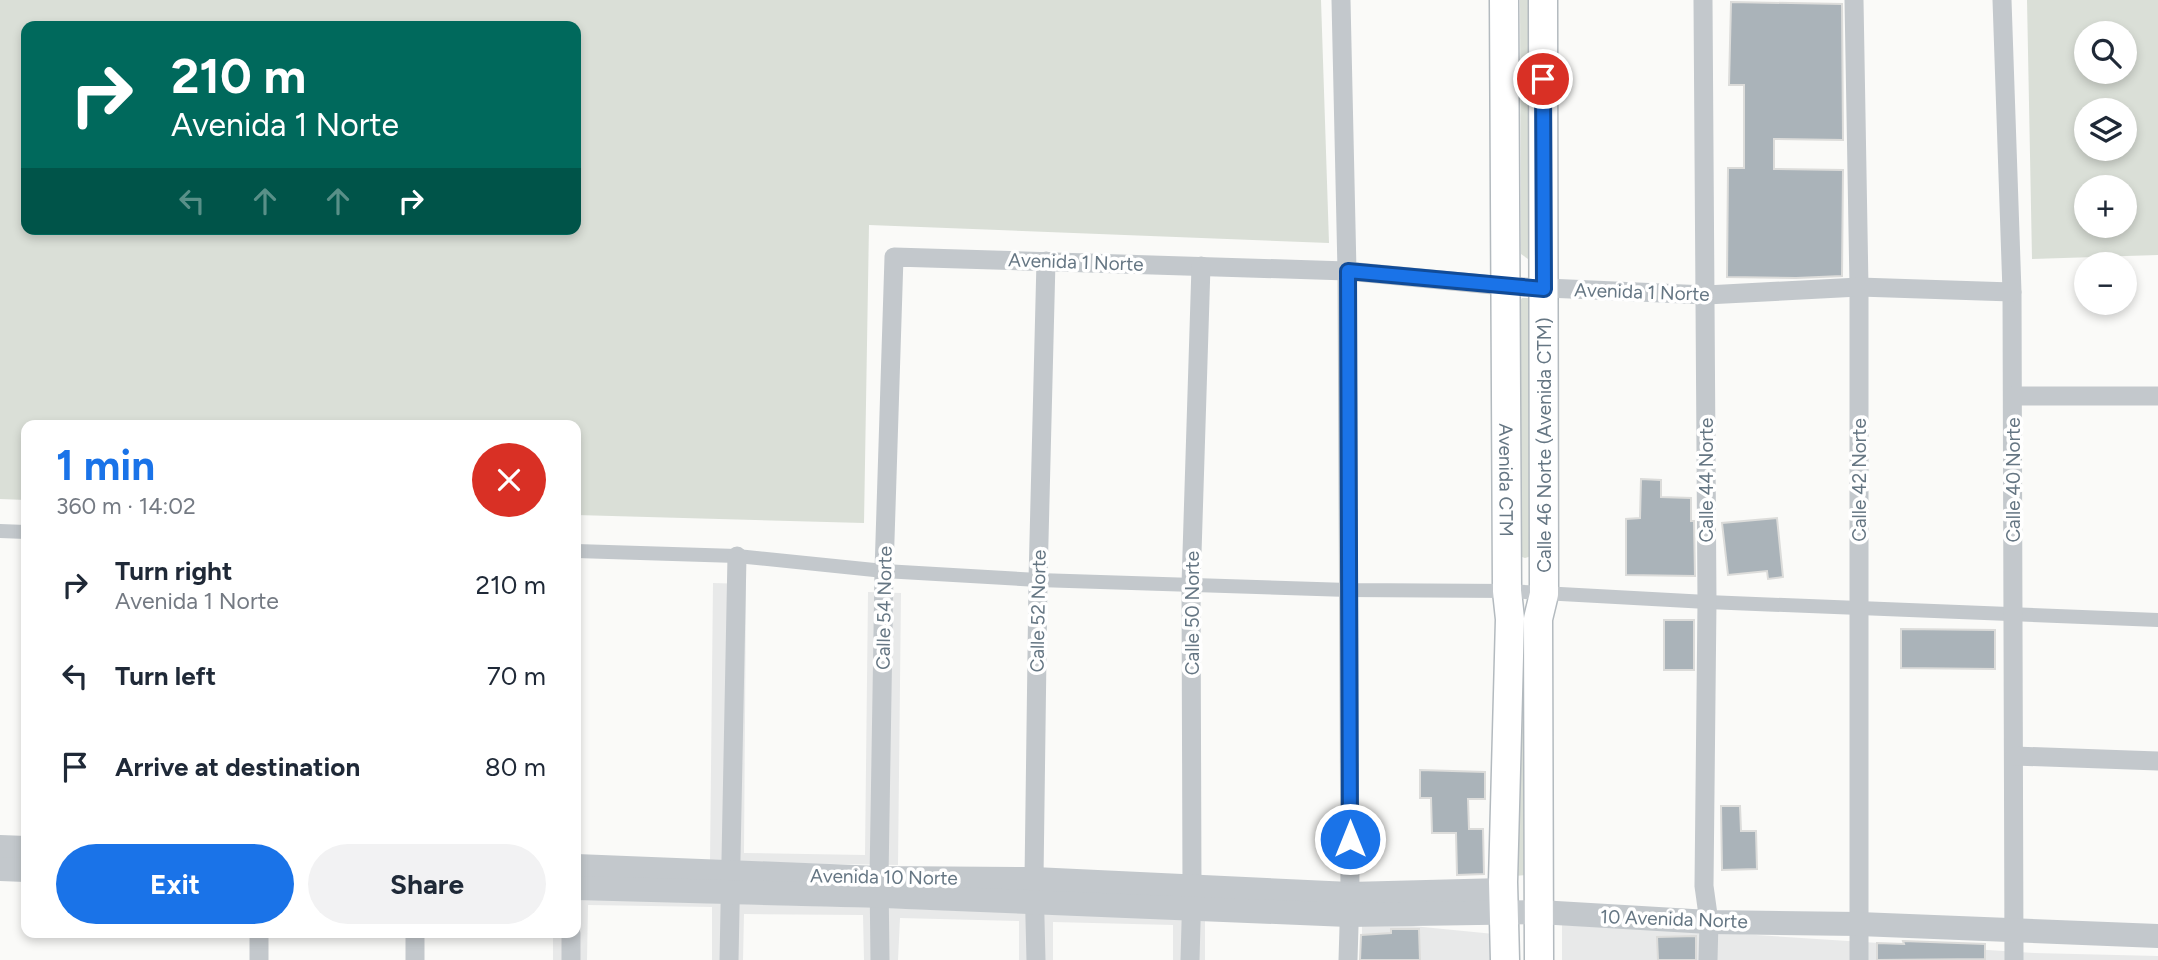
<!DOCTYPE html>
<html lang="en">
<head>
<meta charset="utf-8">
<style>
  body { margin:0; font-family:Figtree,sans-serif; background:#f2f2f3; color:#1f2937; height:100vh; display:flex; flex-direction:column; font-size:26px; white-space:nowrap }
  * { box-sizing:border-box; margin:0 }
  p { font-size:23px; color:#747a83 }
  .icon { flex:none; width:38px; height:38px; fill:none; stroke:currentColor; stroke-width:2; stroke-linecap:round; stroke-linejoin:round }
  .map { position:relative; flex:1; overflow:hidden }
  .details { position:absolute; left:21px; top:420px; width:560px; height:518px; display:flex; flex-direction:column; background:#fff; border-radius:14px; box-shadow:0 4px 10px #0003 }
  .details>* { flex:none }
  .top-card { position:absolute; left:21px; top:21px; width:560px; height:214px; border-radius:14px; box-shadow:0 4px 10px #0003; background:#00695c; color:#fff; overflow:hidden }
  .buttons { position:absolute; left:2074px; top:21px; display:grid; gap:14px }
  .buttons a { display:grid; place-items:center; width:63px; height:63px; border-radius:50%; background:#fff; box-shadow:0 4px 10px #0003; font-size:35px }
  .pin { position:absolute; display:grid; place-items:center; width:60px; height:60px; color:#fff; margin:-30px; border:4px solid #fff; border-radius:50%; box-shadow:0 2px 7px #0007 }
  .me { position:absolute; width:77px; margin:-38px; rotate:0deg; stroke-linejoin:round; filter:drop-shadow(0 0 5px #0008) }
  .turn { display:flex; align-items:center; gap:24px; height:147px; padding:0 35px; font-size:32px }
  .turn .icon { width:91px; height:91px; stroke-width:2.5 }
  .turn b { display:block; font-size:49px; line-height:60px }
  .lanes { display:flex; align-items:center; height:66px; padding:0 35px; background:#0003; justify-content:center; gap:35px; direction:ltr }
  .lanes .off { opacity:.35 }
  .round { display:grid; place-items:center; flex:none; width:74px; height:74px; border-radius:37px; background:#f2f2f3 }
  .head { display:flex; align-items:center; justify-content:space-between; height:119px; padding:0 35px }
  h1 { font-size:42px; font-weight:700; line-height:52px; color:#1a73e8 }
  .action { display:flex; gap:14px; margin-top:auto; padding:14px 35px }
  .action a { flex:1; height:80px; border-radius:42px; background:#1a73e8; color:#fff; font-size:28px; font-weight:700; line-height:80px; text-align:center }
  .action a+a { background:#f2f2f3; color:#1f2937 }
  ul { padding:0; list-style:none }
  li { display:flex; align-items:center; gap:21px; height:91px; padding:0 35px }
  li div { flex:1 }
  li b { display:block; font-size:26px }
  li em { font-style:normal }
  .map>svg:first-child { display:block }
</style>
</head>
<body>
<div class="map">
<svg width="2158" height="960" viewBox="0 0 2158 960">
  <rect width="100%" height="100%" fill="#fafaf8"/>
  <g fill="#e8e9e9">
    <path d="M713,583l33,1 -2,269 121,2 3,-263 33,1 -3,272 -188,-3z"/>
    <path d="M576,899l629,19v42h-32v-35l-120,-3v38h-34v-39l-119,-3 -2,42h-34l-1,-45 -119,-1 -1,46h-31v-53l-124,-2 -1,55h-34v-27h23z"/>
    <path d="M1362,921l132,13v26h-132z"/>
    <path d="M1562,925l162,8 310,20 124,3v4h-596z"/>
  </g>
  <g fill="#dadfd7" fill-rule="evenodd">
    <path d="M0,0h1321l8,243 -460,-18 -5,298 -288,-8v-90h-550v75l-26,-1zM576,26v203h-550v-203z"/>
    <path d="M1520,0h10l3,255 -5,4 -7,-5z"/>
    <path d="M2027,0h131v255l-126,4zM2086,33h38v39h-38zM2086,110h38v39h-38zM2086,187h38v39h-38z"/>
    <path d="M1522,298h9l1,258 -7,2 -6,-2 1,-255z"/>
    <path d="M1521,628h3l3,247 -12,1z"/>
  </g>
  <g fill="#aab3b9" stroke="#dcdcda" stroke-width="2">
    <path d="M1731,2l111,2 1,136 -69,-1v30l69,1 -1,106 -46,2 -69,-1 1,-109h16v-83h-15z"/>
    <path d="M1641,479l20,1v17l30,1v23h3l1,55 -69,-1v-56l14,-1z"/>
    <path d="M1777,518l6,59 -15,2 -1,-8 -39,4 -6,-52z"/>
    <rect x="1664" y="620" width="30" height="50"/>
    <path d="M1901,629l94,1v39l-94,-1z"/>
    <path d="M1420,770l65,2v27h-17l1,30h14l1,45 -27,1 -1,-42h-24l-1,-35h-11z"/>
    <path d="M1721,806h19l1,25h15l1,38 -35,1z"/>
    <path d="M1391,929h28l1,31h-60l1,-25 30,-2z"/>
    <path d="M1696,936v24h-38l-1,-23z"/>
    <path d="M1903,941l82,3v15l-108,1v-17l27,1z"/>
  </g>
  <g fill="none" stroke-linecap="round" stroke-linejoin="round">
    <g stroke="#b3babf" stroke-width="31">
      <g id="secondary">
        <path id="s1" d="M1504,0l3,591 3,28 -7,263 2,78"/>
        <path d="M1539,960l-1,-341 6,-25 -1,-594"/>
      </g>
    </g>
    <g stroke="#c3c8cc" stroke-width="14">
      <path d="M0,531l26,1"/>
      <path d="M576,551l161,5 147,15 154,9 310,10 159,1 200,11 451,18"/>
    </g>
    <g stroke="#c3c8cc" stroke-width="19">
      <path d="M1341,0l6,271 3,623 -2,66"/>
      <path d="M1703,0l4,602 -3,284 5,36 -1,38"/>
      <path d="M1854,0l5,287v673"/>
      <path d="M2002,0l10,292 2,668"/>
      <path d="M2013,396h145"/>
      <path d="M2015,756l143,5"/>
      <path d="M415,933v27"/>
      <path d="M571,933v27"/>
      <path d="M259,960v-27"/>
      <path d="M729,960l8,-404"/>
      <path d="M880,960l-1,-82 5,-307 10,-314 453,14 157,15 202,9 153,-8 153,5"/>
      <path d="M1036,960l-2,-81 4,-299 8,-319"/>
      <path d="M1190,960l2,-72 -1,-303 10,-319"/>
    </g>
    <g stroke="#c3c8cc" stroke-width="24">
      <path d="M0,847l26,1"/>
      <path d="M576,866l303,12 155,1 316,15 153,-4"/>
      <path d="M0,869l26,1"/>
      <path d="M576,888l305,8 467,19 191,-3 170,10 150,2 299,12"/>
    </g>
    <use href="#secondary" stroke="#fff" stroke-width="28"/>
  </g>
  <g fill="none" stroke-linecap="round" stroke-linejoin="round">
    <g stroke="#114b97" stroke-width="18">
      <path id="route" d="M1350,839l-2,-568 196,18 -1,-210"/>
    </g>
    <use href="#route" stroke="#1a73e8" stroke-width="12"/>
  </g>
  <g text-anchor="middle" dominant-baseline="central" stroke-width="7" stroke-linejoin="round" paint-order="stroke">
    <g font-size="19" fill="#657683" stroke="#fff">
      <text transform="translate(1076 262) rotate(2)">Avenida 1 Norte</text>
      <text transform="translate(1642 292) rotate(2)">Avenida 1 Norte</text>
      <text transform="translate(1544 445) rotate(-90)">Calle 46 Norte (Avenida CTM)</text>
      <text stroke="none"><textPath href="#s1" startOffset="480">Avenida CTM</textPath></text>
      <text transform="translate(1706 480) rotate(-90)">Calle 44 Norte</text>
      <text transform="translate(1859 480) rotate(-90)">Calle 42 Norte</text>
      <text transform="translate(2013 480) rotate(-90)">Calle 40 Norte</text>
      <text transform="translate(884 608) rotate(-89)">Calle 54 Norte</text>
      <text transform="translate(1038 611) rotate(-89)">Calle 52 Norte</text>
      <text transform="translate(1192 613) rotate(-90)">Calle 50 Norte</text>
      <text transform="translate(884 877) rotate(1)">Avenida 10 Norte</text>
      <text transform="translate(1674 919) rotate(2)">10 Avenida Norte</text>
    </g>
  </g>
</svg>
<div class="buttons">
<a><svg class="icon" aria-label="search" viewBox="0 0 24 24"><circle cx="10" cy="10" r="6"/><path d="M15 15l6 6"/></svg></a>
<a><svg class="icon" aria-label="layers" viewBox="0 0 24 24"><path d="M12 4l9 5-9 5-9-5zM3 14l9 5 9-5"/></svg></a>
<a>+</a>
<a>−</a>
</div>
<div class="pin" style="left:1543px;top:79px;background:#d93025"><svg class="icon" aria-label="arrive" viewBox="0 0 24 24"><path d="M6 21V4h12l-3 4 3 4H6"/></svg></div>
<svg class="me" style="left:1350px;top:839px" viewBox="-20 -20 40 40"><circle r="17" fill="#1a73e8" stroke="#fff" stroke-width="3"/><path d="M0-11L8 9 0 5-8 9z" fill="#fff"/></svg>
<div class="top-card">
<div class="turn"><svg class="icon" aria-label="right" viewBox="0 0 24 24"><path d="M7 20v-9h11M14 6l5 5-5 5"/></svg><div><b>210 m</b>Avenida 1 Norte</div></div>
<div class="lanes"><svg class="icon off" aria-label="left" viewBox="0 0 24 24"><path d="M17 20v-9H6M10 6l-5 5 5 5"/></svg><svg class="icon off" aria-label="ahead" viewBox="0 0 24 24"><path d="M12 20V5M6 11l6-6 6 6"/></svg><svg class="icon off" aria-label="ahead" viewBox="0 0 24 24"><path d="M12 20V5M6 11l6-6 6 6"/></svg><svg class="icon" aria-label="right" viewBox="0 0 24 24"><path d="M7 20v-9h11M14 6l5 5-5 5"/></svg></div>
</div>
<section class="details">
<div class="head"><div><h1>1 min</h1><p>360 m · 14:02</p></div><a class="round" style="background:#d93025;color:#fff"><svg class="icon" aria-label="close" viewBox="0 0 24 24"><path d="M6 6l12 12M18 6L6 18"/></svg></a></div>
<ul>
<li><svg class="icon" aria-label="right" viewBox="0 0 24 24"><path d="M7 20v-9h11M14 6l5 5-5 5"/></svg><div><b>Turn right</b><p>Avenida 1 Norte</p></div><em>210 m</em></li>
<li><svg class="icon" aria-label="left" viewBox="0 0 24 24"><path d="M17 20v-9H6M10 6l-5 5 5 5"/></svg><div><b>Turn left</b></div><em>70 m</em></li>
<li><svg class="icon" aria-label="arrive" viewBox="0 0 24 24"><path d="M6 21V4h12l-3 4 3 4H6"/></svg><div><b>Arrive at destination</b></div><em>80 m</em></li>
</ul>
<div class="action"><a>Exit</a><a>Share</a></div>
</section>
</div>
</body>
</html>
